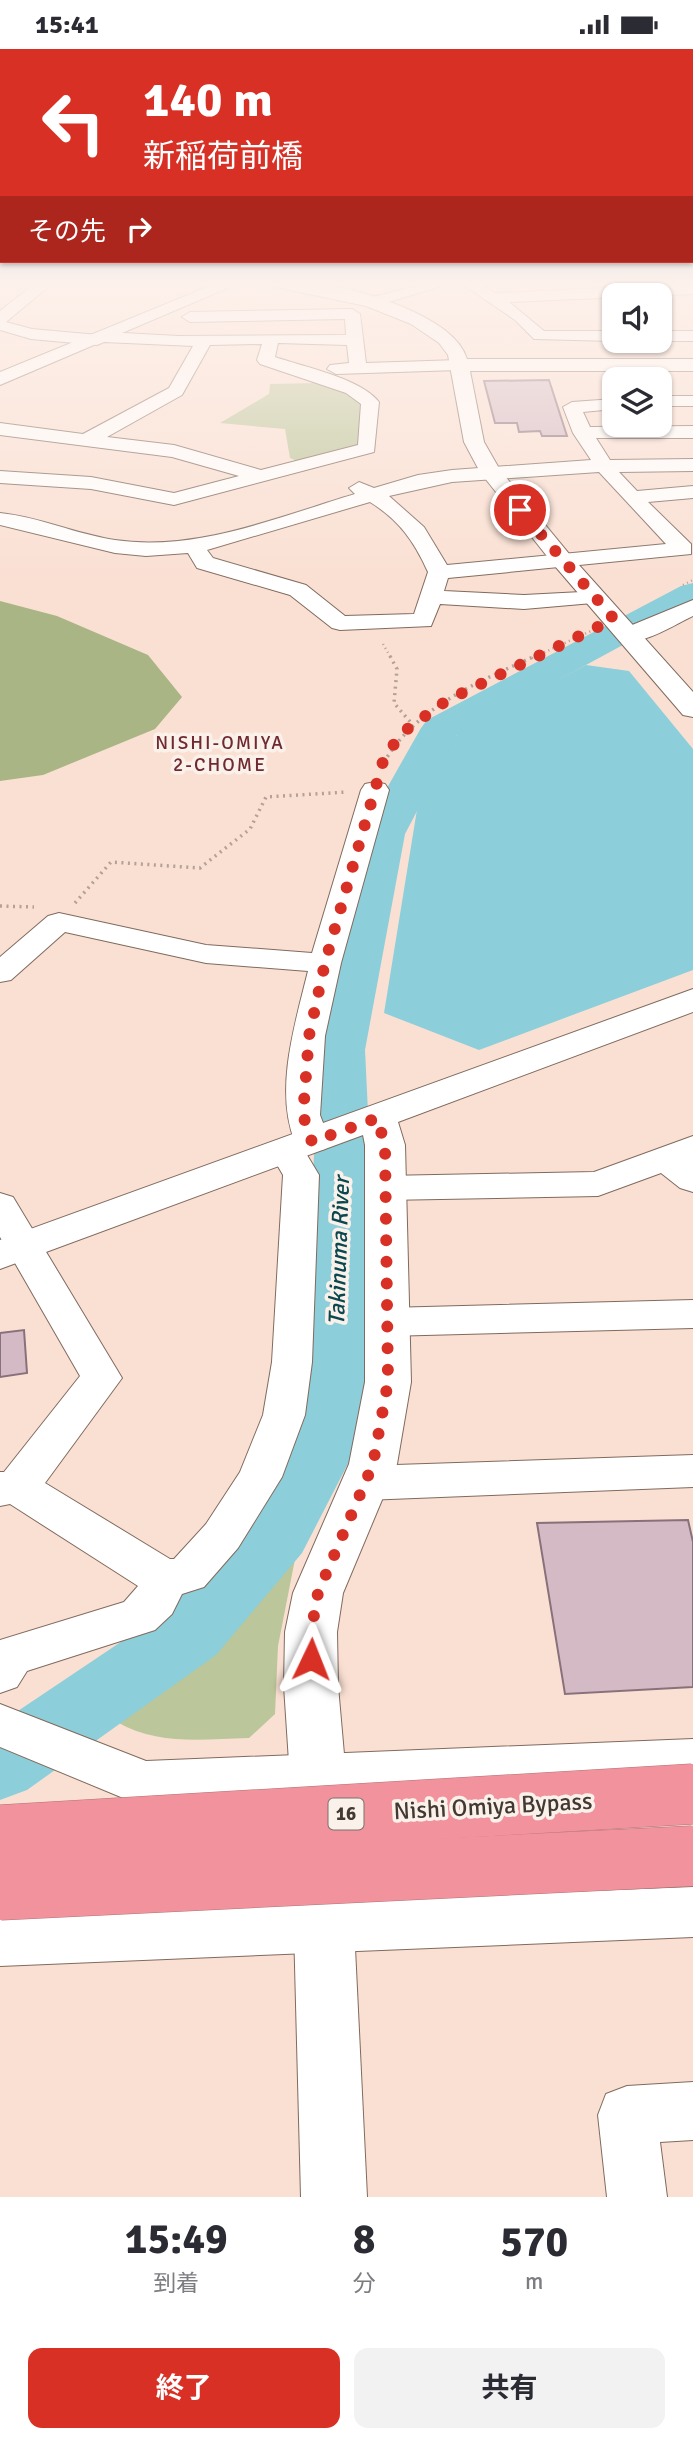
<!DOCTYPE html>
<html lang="ja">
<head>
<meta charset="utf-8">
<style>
  body { margin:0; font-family:Signika,"Noto Sans JP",sans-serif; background:#f2f2f3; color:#2b2b33; height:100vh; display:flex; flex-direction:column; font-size:26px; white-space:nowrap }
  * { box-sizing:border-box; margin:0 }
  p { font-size:23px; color:#7c7c81 }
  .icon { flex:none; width:38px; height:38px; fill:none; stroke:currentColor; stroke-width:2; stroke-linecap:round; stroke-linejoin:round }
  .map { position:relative; height:2148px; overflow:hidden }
  .sheet { display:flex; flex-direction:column; background:#fff; flex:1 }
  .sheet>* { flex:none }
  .top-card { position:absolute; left:0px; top:0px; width:693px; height:214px; box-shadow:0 2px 5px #0004; background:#d93025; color:#fff; overflow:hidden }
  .fabs { position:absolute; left:602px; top:234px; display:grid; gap:14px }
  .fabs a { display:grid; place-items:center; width:70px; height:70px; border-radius:14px; background:#fff; box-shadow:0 2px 5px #0004; font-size:35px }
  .pin { position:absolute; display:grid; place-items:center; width:60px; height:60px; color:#fff; margin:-30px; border:4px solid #fff; border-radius:50%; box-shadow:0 2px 7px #0007 }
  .me { position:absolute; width:77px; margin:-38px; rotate:2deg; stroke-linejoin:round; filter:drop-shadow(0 0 5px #0008) }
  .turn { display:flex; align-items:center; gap:24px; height:147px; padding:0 28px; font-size:32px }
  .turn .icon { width:91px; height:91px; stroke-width:2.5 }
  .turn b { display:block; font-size:49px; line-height:60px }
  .then { display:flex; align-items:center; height:66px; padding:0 28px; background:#0003; gap:14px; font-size:26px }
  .eta { display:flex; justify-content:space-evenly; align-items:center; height:119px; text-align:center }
  .eta b { font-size:42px; font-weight:700; line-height:49px }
  .action { display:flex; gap:14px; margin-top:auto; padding:14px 28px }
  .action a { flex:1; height:80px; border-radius:14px; background:#d93025; color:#fff; font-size:28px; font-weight:700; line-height:80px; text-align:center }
  .action a+a { background:#f2f2f3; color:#2b2b33 }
  .status { display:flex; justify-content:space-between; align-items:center; height:49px; padding:0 35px; background:#fff; direction:ltr }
  .status svg { height:19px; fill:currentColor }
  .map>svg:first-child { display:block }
</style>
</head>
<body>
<div class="status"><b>15:41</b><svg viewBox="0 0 49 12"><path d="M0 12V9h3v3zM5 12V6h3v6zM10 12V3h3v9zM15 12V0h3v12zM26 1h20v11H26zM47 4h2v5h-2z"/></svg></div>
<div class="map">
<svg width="693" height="2148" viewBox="0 0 693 2148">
  <rect width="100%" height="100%" fill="#fae0d3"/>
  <g fill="#bbc69a">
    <path d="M318,334l32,8 16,11 -4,46 -60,15 -12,-5 -5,-29 -65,-6 49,-29 1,-10z"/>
    <path d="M296,1505l-18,92 -3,68 -26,24c-46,1 -90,8 -132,-16l100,-86z"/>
  </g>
  <path fill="#a9b584" d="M0,552l57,15 91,39 34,42 -27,32 -112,46 -43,6z"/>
  <path fill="#8cced9" d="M586,616l43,6 64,78v221l-214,80 -95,-37 36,-222 39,-59z"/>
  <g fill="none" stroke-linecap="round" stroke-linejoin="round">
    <path fill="#8cced9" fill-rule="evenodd" d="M693,534v24l-236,128 -52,99 -40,216 5,104 -3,234 -13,64 -52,101 -86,102 -189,135 -27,10v-77l164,-110 90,-98 34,-63 15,-64 11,-234 -1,-104 48,-216 60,-106 6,-8 254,-134z"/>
  </g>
  <g fill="#d4bac5" stroke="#89717c" stroke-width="2">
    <path d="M549,331l18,56h-25l-2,-5 -21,1 -2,-9h-22l-11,-42z"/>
    <path d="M24,1281l3,43 -27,4v-44z"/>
    <path d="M688,1471l5,22v145l-128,7 -28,-171z"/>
  </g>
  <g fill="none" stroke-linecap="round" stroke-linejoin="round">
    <g stroke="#806a5e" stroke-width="2">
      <g id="street">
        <path d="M38,232h17l-49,41 26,7 66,6 7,-3 73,4 168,-1 -1,-16 -155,3 -8,-5 8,-5 162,-3 8,5 6,49 93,-3 9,5 -9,5 -123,4 -9,-5 3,-4 19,-2 -2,-18 -69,-2 -3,14c29,10 85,21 104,45l-5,50 -200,53 -83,-16 -91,-6v-12l91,6 83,16 65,-17 -67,-19 -172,-22v-12l83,11 86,-46 24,-42 -89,-4 -7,3 -66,-6 -31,-9v-19zM262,295l-5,16 3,4 86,29 15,11 -3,41 -97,25 -87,-25 -67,-8 75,-42 28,-50z"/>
        <path d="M434,232h42l19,12 198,-9v10l-184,8 35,29h70v10l-80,-2 -19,-19 -57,-39 -86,26 -8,-5 2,-3z"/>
        <rect x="660" y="282" width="33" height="10"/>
        <rect x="660" y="347" width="33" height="10"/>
        <path d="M614,350v10l-31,3 7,15 103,-1v12h-97l14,22 83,-1v12l-74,1 18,19 56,-5v12l-45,4 43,42v10l-243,24 -4,13 80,4 77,-4 3,5 -3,5 -8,2 -69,6 -84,-5 -9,22 -91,4 -8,-2 -42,-33 -93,-27 -9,-15 -42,3 -31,-3 -115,-28v-12c40,4 75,21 115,27 81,12 163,-23 240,-46l-6,-6 10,-6 15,6 44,-13 34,-5 139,-10 -18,-27 -10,-26 9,-5zM599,423l67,72 -219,21 -23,-38 -35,-31 63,-14zM370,453c29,18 44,39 58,70l-14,42 -69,2 -39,-31 -93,-27 -6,-8z"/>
        <path d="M693,551v16c-21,10 -50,30 -73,24l-4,-5 4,-5z"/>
        <path d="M375,733l10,2 4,6 -48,173 -16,73 -5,79 10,26 -5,8 -13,3 -8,-2 15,25 -7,187 -7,53 -23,62 -44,71 -34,39 -22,7 -10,20 -17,16 -128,41 -10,16 -17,6v-53l124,-38 14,-16 -128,-82 -10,2v-34h4l76,-96 -80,-139v-44l13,4 109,181 -77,105 125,76h4l32,-35 34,-52 23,-57 9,-53 11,-187 -14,-24 5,-8 13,-3 8,2c-21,-52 0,-118 13,-171l-102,-8 -141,-31 -54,48 -11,2v-25l48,-41 11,-3 147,32 106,8 49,-163 4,-6z"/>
        <path d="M693,1087v56l-13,-4 -19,-15 -63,23 -213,4 -13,-4 -5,-8 5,-8 13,-4 209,-4z"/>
        <path d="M693,1251v28l-306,8 -14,-4 -6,-10 6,-10 14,-4z"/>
        <path d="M693,1406v32l-328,13 -15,-5 -7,-12 7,-12 15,-5z"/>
        <path d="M0,1655l146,57 547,-22v44l-548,24 -145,-60z"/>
        <path d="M693,1838v50l-693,29v-52z"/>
        <path d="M693,2033v58l-33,2 7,55h-60l-9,-82 8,-21 21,-8z"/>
      </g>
    </g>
    <g stroke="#806a5e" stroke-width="2">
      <g id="secondary">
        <path d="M222,232h22l-244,104v-13z"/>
        <path d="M263,232c12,0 25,-1 38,0 43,3 153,32 166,78h226v12h-223l14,71 16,28 70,85 123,137v25l-10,-2 -129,-150 -74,-93 -16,-30 -16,-87 -9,-12 -28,-19 -45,-18 -95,-20z"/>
        <path d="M693,940v23l-295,110 7,23 6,237 -14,82 -54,129 -6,39 1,54 8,91 -8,17 -20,8 -20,-8 -8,-17 -6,-91 1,-54 8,-39 56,-129 16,-82v-237l-2,-10 -363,134v-29z"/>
        <path d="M324,1850l21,8 9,20 13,270h-66l-7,-270 9,-20z"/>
      </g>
    </g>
    <g stroke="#b4a096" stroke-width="2.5" stroke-dasharray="1 3.5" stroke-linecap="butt">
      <path d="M683,536l10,-5"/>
      <path d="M383,595l8,14"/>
      <path d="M532,609l59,-27"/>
    </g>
    <g stroke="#b4a096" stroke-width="3.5" stroke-dasharray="2 4.5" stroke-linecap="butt">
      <path d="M390,607l7,13 -3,34 18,21"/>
      <path d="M381,719c30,-59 97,-86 154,-112"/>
      <path d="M75,854l36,-41 89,6 50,-39 16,-32 81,-5"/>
      <path d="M0,857l34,1"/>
    </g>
    <use href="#street" fill="#fff" fill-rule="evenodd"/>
    <use href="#secondary" fill="#fff" fill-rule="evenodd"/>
    <g stroke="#b47378" stroke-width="61" stroke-linecap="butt">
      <g id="highway-bridge">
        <path d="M0,1786l693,-41"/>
        <path d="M0,1841l693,-34"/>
      </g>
    </g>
    <use href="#highway-bridge" stroke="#f1929d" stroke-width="60"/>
  </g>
  <linearGradient id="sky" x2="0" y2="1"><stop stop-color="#83bee2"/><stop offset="0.44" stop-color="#fdf1eb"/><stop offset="1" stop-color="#fdf1eb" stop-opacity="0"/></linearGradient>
  <rect width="693" height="533" fill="url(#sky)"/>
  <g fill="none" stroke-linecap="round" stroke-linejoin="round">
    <path stroke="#d93025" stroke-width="12" stroke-dasharray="0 21.6" d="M311,1610v-27l7,-39 55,-129 15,-82 -3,-237 -8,-27 -65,24 -9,-27 6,-79 16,-73 59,-205 18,-25 44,-32 168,-82 -94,-109"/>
  </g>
  <g text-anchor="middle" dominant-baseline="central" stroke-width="7" stroke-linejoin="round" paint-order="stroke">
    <g font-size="19" letter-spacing="2" fill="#702931" stroke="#fbf1eb">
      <text x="220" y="694">NISHI-OMIYA<tspan x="220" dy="22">2-CHOME</tspan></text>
    </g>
    <rect fill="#fbf1eb" stroke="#7a706a" stroke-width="2" x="328.5" y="1749.5" width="35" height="31" rx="5"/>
    <g font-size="19" font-weight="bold" fill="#433933">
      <text x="346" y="1765">16</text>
    </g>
    <g font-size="23" font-style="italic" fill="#0a474f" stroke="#fbf1eb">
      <text transform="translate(339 1202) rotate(-88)">Takinuma River</text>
    </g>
    <g font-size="24" fill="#433933" stroke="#fbf1eb">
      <text transform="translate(493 1757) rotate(-3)">Nishi Omiya Bypass</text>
    </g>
  </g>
</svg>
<div class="fabs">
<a><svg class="icon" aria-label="sound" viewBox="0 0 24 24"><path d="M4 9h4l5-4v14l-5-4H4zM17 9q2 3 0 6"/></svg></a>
<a><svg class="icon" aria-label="layers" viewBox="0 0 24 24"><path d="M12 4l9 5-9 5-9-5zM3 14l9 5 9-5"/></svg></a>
</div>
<div class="pin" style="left:520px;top:461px;background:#d93025"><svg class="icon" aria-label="arrive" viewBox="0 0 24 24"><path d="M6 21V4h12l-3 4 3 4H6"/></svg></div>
<svg class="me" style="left:311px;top:1610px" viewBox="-20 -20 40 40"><path d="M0-17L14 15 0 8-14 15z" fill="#d93025" stroke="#fff" stroke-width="4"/></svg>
<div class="top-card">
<div class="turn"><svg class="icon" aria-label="left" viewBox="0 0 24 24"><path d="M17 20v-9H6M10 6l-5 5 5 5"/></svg><div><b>140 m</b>新稲荷前橋</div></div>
<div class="then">その先<svg class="icon" aria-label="right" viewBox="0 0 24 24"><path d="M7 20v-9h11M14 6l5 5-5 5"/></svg></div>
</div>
</div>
<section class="sheet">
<div class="eta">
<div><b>15:49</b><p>到着</p></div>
<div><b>8</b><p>分</p></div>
<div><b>570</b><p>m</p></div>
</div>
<div class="action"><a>終了</a><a>共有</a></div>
</section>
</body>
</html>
